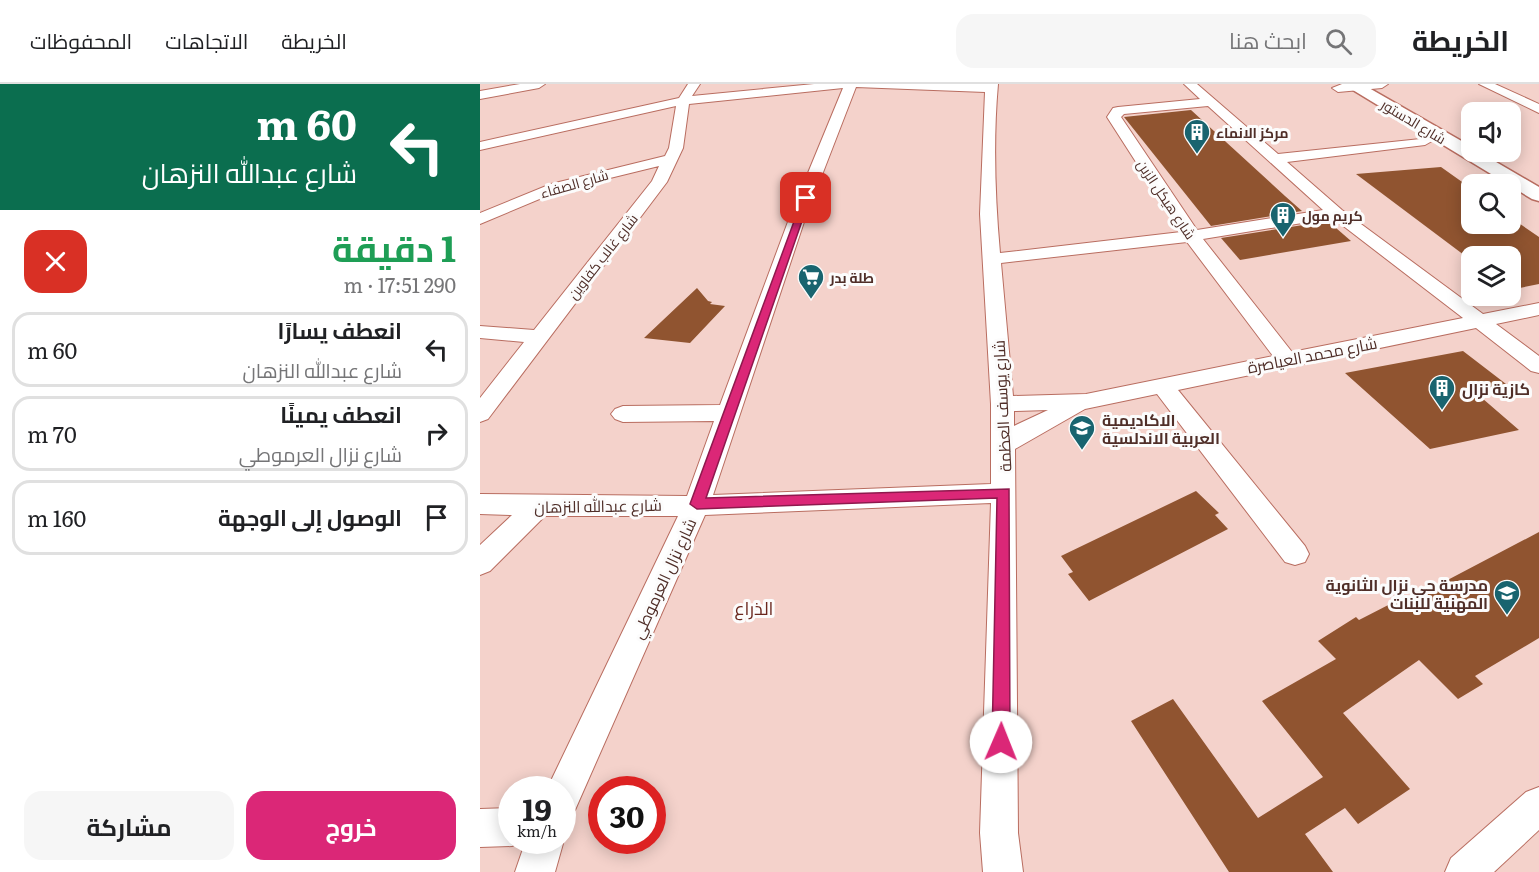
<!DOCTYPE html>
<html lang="ar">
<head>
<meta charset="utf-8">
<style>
  body { margin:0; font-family:Literata,Cairo,serif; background:#f6f6f6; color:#202124; direction:rtl; height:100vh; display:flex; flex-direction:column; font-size:22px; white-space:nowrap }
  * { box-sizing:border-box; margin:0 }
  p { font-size:20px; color:#757577 }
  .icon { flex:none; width:33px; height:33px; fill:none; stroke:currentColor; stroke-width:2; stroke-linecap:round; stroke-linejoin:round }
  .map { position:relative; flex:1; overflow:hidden; direction:ltr }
  .side { display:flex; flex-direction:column; background:#fff; width:480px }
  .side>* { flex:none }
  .top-card { background:#0b6e4f; color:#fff; overflow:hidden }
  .buttons { position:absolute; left:981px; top:18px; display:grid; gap:12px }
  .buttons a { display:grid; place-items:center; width:60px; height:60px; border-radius:12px; background:#fff; box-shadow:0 3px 15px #0003; font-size:30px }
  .speed { position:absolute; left:18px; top:692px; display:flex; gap:12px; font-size:30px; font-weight:700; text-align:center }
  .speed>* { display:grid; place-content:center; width:78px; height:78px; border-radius:50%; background:#fff; box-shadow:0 3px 15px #0003; line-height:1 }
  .speed small { font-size:15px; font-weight:400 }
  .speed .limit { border:9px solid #d22; background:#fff; color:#111 }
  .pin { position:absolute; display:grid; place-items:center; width:51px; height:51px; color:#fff; margin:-26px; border-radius:12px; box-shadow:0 3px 9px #0006 }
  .me { position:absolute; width:66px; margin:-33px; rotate:1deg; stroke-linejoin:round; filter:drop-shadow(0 0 4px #0008) }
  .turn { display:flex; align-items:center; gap:21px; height:126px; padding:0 24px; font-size:27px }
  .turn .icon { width:78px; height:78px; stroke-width:2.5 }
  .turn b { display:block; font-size:42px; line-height:51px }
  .round { display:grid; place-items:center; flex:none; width:63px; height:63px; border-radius:18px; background:#f6f6f6 }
  .summary { display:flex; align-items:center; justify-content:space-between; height:102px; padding:0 24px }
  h1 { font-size:36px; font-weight:700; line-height:45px; color:#1e9e55 }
  .action { display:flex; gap:12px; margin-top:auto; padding:12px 24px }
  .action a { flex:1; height:69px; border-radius:18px; background:#db2777; color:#fff; font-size:24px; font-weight:700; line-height:69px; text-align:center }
  .action a+a { background:#f6f6f6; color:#202124 }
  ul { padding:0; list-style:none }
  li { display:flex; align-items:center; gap:18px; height:75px; margin:0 12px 9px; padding:0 12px; border:3px solid #e0e0e0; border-radius:18px }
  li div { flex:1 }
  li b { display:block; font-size:22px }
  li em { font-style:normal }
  header { display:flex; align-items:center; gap:36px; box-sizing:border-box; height:84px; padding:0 30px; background:#fff; border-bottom:2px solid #e0e0e0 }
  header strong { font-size:28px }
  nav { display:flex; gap:33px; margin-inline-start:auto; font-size:21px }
  .search { width:420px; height:54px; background:#f6f6f6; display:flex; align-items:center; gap:15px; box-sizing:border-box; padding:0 21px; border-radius:18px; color:#757577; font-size:22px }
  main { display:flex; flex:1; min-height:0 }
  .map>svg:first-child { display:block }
</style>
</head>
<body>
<header>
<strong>الخريطة</strong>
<div class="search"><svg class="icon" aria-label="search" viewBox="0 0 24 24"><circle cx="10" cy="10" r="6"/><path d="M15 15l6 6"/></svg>ابحث هنا</div>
<nav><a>الخريطة</a><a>الاتجاهات</a><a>المحفوظات</a></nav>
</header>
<main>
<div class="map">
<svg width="1059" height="788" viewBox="0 0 1059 788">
  <rect width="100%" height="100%" fill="#f4d2cb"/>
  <g fill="#905430">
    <path d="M711,26l94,86 17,15 -91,15 -87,-109z"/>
    <path d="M961,83l31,22v35h38v-7l29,20v47l-29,6v-34h-38v5l-116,-87z"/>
    <path d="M848,137l23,20 -111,19 -19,-22z"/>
    <path d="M217,204l11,13 4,1 -2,2 15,2 -35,37 -46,-5z"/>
    <path d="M983,267l43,33 -31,8 44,38 -89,19 -85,-76z"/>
    <path d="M716,407l23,22 -4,2 13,14 -139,72 -21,-27 5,-2 -12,-16z"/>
    <path d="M1059,448v106l-64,38 8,8 -25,15 -39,-39 -76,53 67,76 -52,35 -13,-16 -40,26 28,38h-104l-98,-151 42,-22 85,119 65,-41 -61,-76 74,-42 -18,-18 38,-24 3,3 39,-20 4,4z"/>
  </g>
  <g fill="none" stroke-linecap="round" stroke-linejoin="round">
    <g stroke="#b96d60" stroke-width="2">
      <g id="minor">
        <path d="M40,0h25l-6,4 -59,11v-8z"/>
        <path d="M208,0h12l-8,12 122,-12h184c-5,56 -3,113 2,169l181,-21 -74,-115 6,-9 5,-1 82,-8 -16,-15h13l81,70 152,-16 2,3 -7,4 -138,17 55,48 141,104 56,-11v12l-43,9 43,32v17l-8,-2 -55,-43 -298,62 127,156 4,8 -4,8 -10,3 -10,-3 -128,-168 -72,15 -70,40 3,384 5,39h-40l-3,-39 11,-330 -286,12 -130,295 -13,5v-26h-15l131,-273h-133l-55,55 -10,4v-30l32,-30 -32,-1v-20l207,2 27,-75 -91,1 -8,-3 -4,-5 4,-5 8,-3 97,-1 69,-186 54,-131 -154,16 -6,44 -16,34 -179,237 -8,3v-24l44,-56 -44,-4v-12l54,4 118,-149 7,-15 -98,24 -81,34v-11l71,-29 114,-28 4,-8 7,-42 -196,44v-8l199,-44zM376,3l129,5 -5,122 11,190v80l-278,11 92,-276zM728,22l115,104 -126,20 -76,-113 3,-3zM853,134l130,100 -171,34 -89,-113zM707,158l86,114 -187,38 -73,2 -12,-133zM568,326l-30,14 -4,2v-15z"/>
        <path d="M862,0h46l-6,4 -44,4 -6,-4z"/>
        <path d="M999,0h16l44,20v9z"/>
        <path d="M1059,703v43l-45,42h-49l6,-14 75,-66z"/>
        <path d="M32,724v32h13l-13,6 -32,1v-38z"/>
        <path d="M82,752l2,4 -9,32h-40l11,-32h36z"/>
      </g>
    </g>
    <g stroke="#b96d60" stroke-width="3">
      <path id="major" d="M863,0h19l110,63v5h7l60,35v14l-7,-2z"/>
    </g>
    <use href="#minor" fill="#fff" fill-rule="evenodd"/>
    <use href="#major" fill="#fff" fill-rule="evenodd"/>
  </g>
  <path fill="#db2777" stroke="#8e194d" stroke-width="1.5" d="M323,113l7,1 -104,300 303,-9 1,253 -3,6 -6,3 -7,-3 -2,-6 5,-244 -300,11 -7,-5z"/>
  <defs>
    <g id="building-pin" transform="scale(1.35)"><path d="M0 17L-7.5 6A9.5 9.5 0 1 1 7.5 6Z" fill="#19646f" stroke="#fcfcfc"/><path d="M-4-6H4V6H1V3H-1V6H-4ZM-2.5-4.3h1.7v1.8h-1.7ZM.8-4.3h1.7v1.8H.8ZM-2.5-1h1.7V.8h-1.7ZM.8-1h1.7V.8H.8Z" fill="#fff"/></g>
    <g id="supermarket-pin" transform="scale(1.35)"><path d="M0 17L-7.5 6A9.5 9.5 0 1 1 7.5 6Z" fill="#19646f" stroke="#fcfcfc"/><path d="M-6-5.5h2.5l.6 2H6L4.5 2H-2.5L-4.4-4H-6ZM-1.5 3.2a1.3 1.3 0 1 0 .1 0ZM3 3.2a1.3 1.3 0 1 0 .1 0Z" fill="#fff"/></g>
    <g id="school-pin" transform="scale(1.35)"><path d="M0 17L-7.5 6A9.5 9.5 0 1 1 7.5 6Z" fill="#19646f" stroke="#fcfcfc"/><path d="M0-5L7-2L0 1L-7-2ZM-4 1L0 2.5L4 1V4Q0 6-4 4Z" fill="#fff"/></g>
  </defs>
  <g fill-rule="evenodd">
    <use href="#building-pin" x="717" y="48"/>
    <use href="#building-pin" x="803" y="131"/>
    <use href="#supermarket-pin" x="331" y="193"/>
    <use href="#building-pin" x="962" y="304"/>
    <use href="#school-pin" x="602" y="344"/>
    <use href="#school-pin" x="1027" y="509"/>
  </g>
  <g text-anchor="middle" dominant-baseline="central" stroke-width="6" stroke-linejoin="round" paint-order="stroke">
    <g font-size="14" fill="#4f2e28" stroke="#fcfcfc">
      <text transform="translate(934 37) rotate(31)">شارع الدستور</text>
      <text transform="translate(94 99) rotate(-16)">شارع الصفاء</text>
      <text transform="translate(687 115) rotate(56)">شارع هيكل الزبن</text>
      <text transform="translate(122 172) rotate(-52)">شارع غالب كفاوين</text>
    </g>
    <g font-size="14" font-weight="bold" fill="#4f2e28" stroke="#fcfcfc" text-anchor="start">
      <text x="736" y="48">مركز الانماء</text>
      <text x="822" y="131">كريم مول</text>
      <text x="350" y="193">طلة بدر</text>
    </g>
    <g font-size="16" fill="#4f2e28" stroke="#fcfcfc">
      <text transform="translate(832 270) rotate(-11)">شارع محمد العياصرة</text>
      <text transform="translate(521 322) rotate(-93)">شارع يوسف العظمة</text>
      <text transform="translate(118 421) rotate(-1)">شارع عبدالله النزهان</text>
      <text transform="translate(183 494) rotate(-65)">شارع نزال العرموطي</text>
    </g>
    <g font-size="16" font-weight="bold" fill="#4f2e28" stroke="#fcfcfc" text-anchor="start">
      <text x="982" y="304">كازية نزال</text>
      <text x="622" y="335">الاكاديمية<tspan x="622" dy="18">العربية الاندلسية</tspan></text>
      <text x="1008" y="500" text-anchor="end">مدرسة حي نزال الثانوية<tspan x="1008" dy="18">المهنية للبنات</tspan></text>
    </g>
    <g font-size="18" fill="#6b271e" stroke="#fcfcfc">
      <text x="274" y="523">الذراع</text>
    </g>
  </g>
</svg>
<div class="buttons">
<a><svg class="icon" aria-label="sound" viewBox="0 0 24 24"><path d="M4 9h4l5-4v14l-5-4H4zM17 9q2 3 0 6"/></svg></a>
<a><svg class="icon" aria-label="search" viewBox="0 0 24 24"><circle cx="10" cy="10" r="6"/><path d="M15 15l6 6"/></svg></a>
<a><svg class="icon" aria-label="layers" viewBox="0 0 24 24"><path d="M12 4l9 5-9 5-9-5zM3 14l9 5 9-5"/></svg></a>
</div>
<div class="speed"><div>19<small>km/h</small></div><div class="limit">30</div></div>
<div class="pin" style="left:326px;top:114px;background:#d93025"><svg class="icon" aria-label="arrive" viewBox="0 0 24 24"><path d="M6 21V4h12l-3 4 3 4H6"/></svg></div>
<svg class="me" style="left:521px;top:658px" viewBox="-20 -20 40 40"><circle r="19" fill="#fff"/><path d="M0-13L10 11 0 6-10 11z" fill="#db2777"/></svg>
</div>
<section class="side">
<div class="top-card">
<div class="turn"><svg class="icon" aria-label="left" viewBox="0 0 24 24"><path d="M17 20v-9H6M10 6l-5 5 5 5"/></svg><div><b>60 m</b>شارع عبدالله النزهان</div></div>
</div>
<div class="summary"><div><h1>1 دقيقة</h1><p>290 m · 17:51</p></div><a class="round" style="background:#d93025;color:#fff"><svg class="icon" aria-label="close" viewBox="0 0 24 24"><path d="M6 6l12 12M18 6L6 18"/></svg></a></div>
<ul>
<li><svg class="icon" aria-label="left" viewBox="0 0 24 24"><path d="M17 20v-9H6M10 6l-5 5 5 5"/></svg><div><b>انعطف يسارًا</b><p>شارع عبدالله النزهان</p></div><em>60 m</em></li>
<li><svg class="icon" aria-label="right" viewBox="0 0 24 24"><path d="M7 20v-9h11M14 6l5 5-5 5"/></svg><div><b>انعطف يمينًا</b><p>شارع نزال العرموطي</p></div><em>70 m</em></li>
<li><svg class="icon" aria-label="arrive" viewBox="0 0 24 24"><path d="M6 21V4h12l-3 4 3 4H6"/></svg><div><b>الوصول إلى الوجهة</b></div><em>160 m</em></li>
</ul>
<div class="action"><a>خروج</a><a>مشاركة</a></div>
</section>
</main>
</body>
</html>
